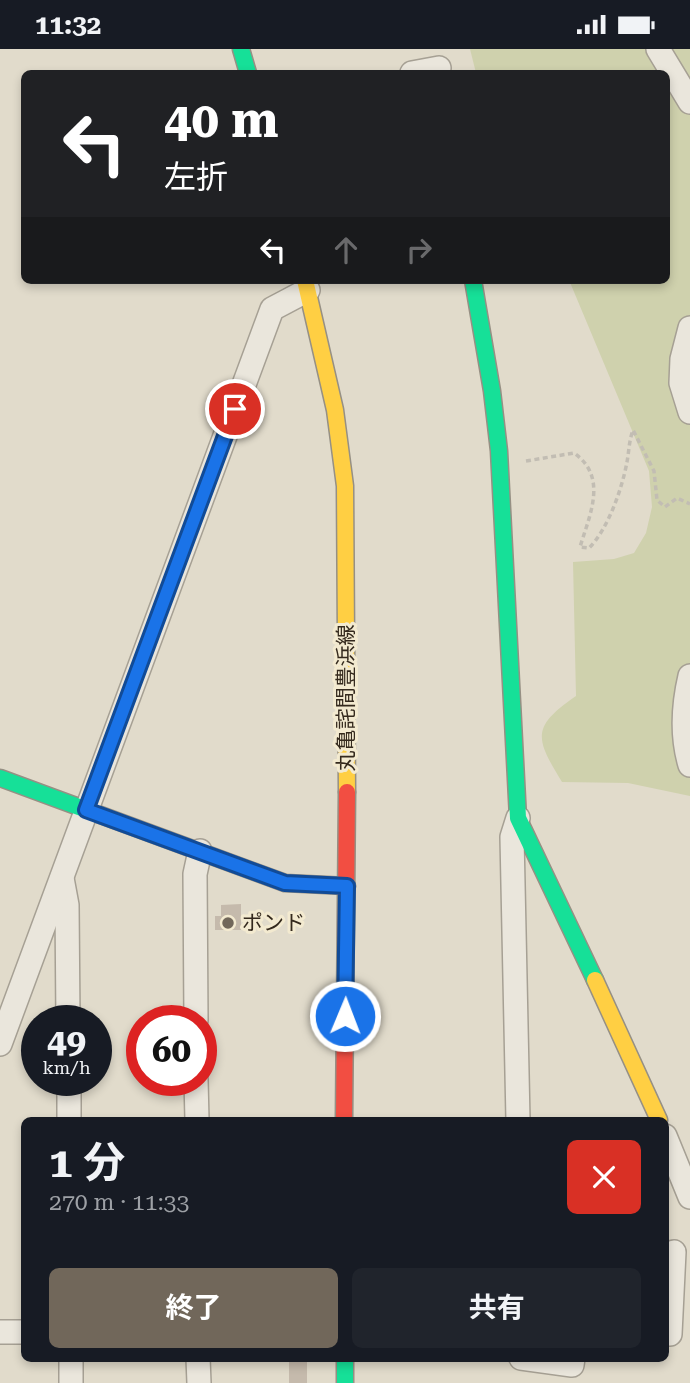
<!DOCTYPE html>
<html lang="ja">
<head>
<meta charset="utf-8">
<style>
  body { margin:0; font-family:"Roboto Serif","Noto Sans JP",serif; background:#20242c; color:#f1f3f6; height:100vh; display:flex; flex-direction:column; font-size:26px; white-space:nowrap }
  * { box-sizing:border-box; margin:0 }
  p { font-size:23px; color:#9ea1a6 }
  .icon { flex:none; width:38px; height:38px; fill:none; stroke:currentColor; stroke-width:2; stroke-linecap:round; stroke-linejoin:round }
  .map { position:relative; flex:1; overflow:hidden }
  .sheet { position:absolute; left:21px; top:1068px; width:648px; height:245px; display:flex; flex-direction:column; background:#171b24; border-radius:10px; box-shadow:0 4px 10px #0003 }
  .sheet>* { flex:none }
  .banner { position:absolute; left:21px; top:21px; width:649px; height:214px; border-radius:10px; box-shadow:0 4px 10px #0003; background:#202124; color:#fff; overflow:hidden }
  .speed { position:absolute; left:21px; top:956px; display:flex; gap:14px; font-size:35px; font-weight:700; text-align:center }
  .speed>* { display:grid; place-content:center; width:91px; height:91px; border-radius:50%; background:#171b24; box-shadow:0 4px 10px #0003; line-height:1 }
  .speed small { font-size:18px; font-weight:400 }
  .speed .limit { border:10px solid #d22; background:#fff; color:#111 }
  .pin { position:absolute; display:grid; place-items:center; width:60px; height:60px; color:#fff; margin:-30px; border:4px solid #fff; border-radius:50%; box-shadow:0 2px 7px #0007 }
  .me { position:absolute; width:77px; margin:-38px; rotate:1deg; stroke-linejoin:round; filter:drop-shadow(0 0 5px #0008) }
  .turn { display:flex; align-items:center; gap:24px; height:147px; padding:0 28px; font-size:32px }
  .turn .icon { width:91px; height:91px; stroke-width:2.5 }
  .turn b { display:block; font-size:49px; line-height:60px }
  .lanes { display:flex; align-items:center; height:66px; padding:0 28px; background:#0003; justify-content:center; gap:35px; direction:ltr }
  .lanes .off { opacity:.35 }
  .round { display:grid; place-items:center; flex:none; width:74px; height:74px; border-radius:10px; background:#20242c }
  .headline { display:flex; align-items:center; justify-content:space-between; height:119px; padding:0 28px }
  h1 { font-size:42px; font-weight:700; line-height:52px }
  .button { display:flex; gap:14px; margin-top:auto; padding:14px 28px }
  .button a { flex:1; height:80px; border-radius:10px; background:#71675a; color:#fff; font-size:28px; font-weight:700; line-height:80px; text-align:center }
  .button a+a { background:#20242c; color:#f1f3f6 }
  .status { display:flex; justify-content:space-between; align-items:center; height:49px; padding:0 35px; background:#171b24; direction:ltr }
  .status svg { height:19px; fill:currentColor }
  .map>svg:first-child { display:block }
</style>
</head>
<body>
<div class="status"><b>11:32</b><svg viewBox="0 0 49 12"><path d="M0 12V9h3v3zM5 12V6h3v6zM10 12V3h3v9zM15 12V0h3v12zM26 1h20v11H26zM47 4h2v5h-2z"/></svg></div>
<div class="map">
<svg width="690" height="1334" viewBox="0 0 690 1334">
  <rect width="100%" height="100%" fill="#e1dbcb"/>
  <path fill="#cfd1ad" d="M470,0h220v747l-62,-13 -66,-1c-27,-44 -31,-55 14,-86l-3,-134 41,-3 20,-6 12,-20 6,-26 -3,-36 -80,-191h98v-207h-191z"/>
  <g fill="#c5baac">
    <path d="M241,855v26h-26v-14h6v-11z"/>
    <rect x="289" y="1309" width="18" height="25"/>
  </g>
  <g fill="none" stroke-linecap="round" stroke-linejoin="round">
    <g stroke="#a6a094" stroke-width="26">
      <g id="street">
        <path d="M658,0l32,53"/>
        <path d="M412,24l27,-5"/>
        <path d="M690,279l-8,31 -1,24 9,29"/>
        <path d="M690,627c-7,30 -9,59 0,89"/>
        <path d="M518,769l-6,19 6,283"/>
        <path d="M62,829l5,27 1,115"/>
        <path d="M196,971l-1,-146 5,-23"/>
        <path d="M0,995l272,-735 36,-19"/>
        <path d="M69,1031v40"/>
        <path d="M196,1031l1,40"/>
        <path d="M665,1087l25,61"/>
        <path d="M0,1283h24"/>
        <path d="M665,1285h5l4,-82"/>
        <path d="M71,1309v25"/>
        <path d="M198,1309l1,25"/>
        <path d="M521,1309l51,7 1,-7"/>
      </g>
    </g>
    <g stroke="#969084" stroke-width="19">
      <g id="fast">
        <path d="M241,0l7,24"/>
        <path d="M473,231l19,111 7,60 19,367 77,162"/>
        <path d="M0,729l285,105 62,3"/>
        <path d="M345,1309v25"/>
      </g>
    </g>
    <g stroke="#969084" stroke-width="19">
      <g id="slow">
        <path d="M305,231l30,130 10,76 2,306"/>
        <path d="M595,931l64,140"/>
      </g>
    </g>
    <g stroke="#969084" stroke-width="19">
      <path id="jam" d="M344,1071l3,-328"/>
    </g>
    <path stroke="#c2bdb3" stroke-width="3.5" stroke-dasharray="5 3.5" stroke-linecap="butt" d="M526,412l48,-8c34,24 16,61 6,94l9,1c19,-19 33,-59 38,-86 2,-11 2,-21 6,-32l21,41 3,29 8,7 12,-9 13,6"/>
    <use href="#street" stroke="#eae6dc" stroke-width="23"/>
    <use href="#fast" stroke="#16e098" stroke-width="16"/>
    <use href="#slow" stroke="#ffcf43" stroke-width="16"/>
    <use href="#jam" stroke="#f24e42" stroke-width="16"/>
  </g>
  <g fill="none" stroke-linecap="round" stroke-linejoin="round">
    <g stroke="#114b97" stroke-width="18">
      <path id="route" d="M235,360l-149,401 199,73 62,3 -2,130"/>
    </g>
    <use href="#route" stroke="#1a73e8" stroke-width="12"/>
  </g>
  <circle fill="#71675a" stroke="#f3ead0" stroke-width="2.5" cx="228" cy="874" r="7"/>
  <g text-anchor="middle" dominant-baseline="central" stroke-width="6" stroke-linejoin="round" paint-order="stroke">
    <g font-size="21" fill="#34291d" stroke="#f3ead0">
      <text transform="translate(346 649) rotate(-90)">丸亀詫間豊浜線</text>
    </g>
    <g font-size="21" fill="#34291d" stroke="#f3ead0" text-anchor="start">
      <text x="242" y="874">ポンド</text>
    </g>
  </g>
</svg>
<div class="speed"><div>49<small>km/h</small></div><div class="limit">60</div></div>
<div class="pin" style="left:235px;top:360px;background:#d93025"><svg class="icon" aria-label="arrive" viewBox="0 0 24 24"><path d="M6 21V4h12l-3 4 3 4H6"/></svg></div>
<svg class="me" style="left:345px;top:967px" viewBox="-20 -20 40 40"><circle r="17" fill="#1a73e8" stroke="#fff" stroke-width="3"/><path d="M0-11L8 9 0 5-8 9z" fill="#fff"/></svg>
<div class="banner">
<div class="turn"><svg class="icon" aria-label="left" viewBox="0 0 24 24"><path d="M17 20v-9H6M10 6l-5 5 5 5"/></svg><div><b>40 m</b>左折</div></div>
<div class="lanes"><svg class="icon" aria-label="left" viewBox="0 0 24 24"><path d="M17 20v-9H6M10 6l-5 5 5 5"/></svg><svg class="icon off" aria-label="ahead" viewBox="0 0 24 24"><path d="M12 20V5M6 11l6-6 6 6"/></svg><svg class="icon off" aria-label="right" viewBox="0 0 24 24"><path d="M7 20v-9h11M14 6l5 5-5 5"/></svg></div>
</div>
<section class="sheet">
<div class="headline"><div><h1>1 分</h1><p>270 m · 11:33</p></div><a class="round" style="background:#d93025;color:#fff"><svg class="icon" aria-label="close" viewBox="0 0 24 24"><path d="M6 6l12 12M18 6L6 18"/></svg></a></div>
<div class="button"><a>終了</a><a>共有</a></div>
</section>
</div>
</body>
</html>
